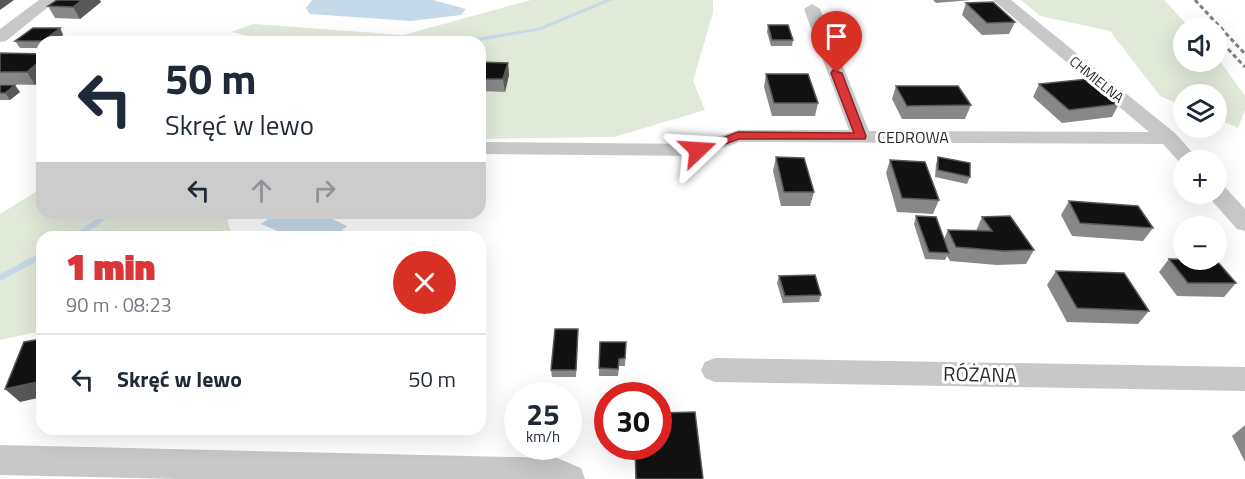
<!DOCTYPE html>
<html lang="pl">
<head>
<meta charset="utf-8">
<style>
  body { margin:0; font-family:"Titillium Web",sans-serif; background:#f2f2f3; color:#1f2937; height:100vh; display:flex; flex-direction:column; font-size:22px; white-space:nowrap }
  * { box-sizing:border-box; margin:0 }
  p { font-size:20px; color:#747a83 }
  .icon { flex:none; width:33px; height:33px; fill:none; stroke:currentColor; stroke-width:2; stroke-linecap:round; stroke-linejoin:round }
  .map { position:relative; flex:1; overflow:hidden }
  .panel { position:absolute; left:36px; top:231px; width:450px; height:204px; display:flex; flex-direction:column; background:#fff; border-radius:18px; box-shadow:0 6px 24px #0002 }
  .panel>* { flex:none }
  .banner { position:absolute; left:36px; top:36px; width:450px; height:183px; border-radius:18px; box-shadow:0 6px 24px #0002; background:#fff; color:#1f2937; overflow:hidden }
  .controls { position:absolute; left:1173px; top:18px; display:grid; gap:12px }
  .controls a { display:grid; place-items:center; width:54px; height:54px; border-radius:50%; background:#fff; box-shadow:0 6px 24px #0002; font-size:30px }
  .speed { position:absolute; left:504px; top:382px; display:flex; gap:12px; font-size:30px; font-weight:700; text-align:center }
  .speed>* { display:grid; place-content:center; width:78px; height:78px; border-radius:50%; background:#fff; box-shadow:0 6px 24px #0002; line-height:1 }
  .speed small { font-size:15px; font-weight:400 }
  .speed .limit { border:9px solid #d22; background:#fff; color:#111 }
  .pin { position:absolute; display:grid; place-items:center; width:51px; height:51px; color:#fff; margin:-62px -26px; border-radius:50% 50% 50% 0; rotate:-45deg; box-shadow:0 0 6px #0007 }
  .pin .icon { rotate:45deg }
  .me { position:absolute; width:66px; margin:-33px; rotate:70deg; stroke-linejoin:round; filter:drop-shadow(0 0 4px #0008) }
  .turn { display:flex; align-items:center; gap:21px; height:126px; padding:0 30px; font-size:27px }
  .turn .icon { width:78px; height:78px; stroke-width:2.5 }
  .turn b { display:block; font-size:42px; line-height:51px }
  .lanes { display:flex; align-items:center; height:57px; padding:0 30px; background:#0003; justify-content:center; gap:30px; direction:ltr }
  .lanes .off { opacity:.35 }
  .round { display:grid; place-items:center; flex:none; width:63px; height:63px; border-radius:32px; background:#f2f2f3 }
  .overview { display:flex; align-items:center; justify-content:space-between; height:102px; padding:0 30px }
  h1 { font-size:36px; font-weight:800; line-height:45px; color:#da363a }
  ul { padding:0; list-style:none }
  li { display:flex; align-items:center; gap:18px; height:90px; padding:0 30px; border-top:2px solid #e0e1e3 }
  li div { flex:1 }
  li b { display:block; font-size:22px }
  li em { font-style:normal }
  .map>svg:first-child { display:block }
</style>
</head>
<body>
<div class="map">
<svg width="1245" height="479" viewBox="0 0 1245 479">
  <rect width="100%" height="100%" fill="#fff"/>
  <g fill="#e1e9d9">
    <path d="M531,0h182v13l-20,68 12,29 -91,27 -134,2v-97h-203l-46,-10 22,-8 150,11z"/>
    <path d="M1021,0h143l26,28h-6v34h32l1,-5 28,39v14l-7,18 -21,-9 -1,-25h-32l-1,12 -23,-10 -50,-65 -70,-15z"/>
    <path d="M42,188v25h184l6,24h-190v94l-42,9v-126z"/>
  </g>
  <g fill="#c6d9e8">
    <path d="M312,0h121l33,9 -5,6 -51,6 -100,-7 -4,-6z"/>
    <path d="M277,213h43l27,13 -12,11h-43l-31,-13z"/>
  </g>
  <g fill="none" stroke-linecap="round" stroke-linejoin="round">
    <g fill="#c6d9e8" fill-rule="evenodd">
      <path d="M605,0h8l-72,30 -68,12h-13l3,-2 75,-12z"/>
      <path d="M105,213h10l-35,24h-10z"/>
      <path d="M42,252v7l-42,22v-7z"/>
    </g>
    <g fill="#c8c8c8" fill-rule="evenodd">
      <path d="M39,0h18l-51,41 -6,1v-13z"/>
      <path d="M993,0h18l165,134 23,26h-15v5h-2l-19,-21 -423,-2 -42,14 -218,-2v-12l216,2 42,-14h111l-45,-121 8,-5 8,5 49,122 280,1z"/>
      <path d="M1216,184l8,2 21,23v22l-8,-2 -31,-35h10z"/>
      <path d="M715,358l530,9v24l-530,-9 -10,-4 -4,-8 4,-8z"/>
      <path d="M0,445l557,13 24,10 4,11h-407l-178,-4z"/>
    </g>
    <g stroke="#808080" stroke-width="3" stroke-dasharray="4.5 3" stroke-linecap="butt">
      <path d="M1195,0l50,54"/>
      <path d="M1228,49l17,18"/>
    </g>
  </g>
  <g fill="#888">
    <path d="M933,0h38l-35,3z"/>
    <path d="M101,2l-21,17 -25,-1 -7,-12z"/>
    <path d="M966,3l49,19 -6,12 -27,1 -20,-20z"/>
    <path d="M768,25l25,15 -1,6h-21l-4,-14z"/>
    <path d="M60,28l3,7 -9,7h-12v6h-22l-5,-7z"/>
    <path d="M0,53l42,1v25l-7,6 -35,-1z"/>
    <path d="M480,62l28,1 1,12 -4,17 -25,-1z"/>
    <path d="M766,74l52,29 -3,13h-43l-8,-29z"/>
    <path d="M1039,84l80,20 -7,13 -50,6 -29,-26z"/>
    <path d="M0,85l20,7 -10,8h-10z"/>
    <path d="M896,86l75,19 -6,14h-63l-10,-20z"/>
    <path d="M776,157l38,35 -4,14h-29l-8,-35z"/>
    <path d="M938,157l32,20 -3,7 -32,-7 1,-13z"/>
    <path d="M890,160l49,40 -6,14 -36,-2 -11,-39z"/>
    <path d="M1069,201l84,27 -10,13 -71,-5 -11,-21z"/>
    <path d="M916,216l28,23 4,-9 28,1 6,-14 52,33 -8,14 -29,1 -47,-4 -3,-5 -2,4 -20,-1 -11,-35z"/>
    <path d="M1169,259l67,24 -12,14 -47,-1 -18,-24z"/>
    <path d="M1056,271l93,40 -11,13 -71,-2 -20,-37z"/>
    <path d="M779,276l42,19 -2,7 -36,1 -6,-20z"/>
    <path d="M578,329l-2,48h-24l-1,-7z"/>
    <path d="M626,342l-1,24h-6l-1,10h-19v-8z"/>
    <path d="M1245,425v37l-13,-26z"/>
    <path d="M634,447h24l45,32h-67z"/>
  </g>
  <g fill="#595959">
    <path d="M0,0h14l-14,10z"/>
    <path d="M82,0h18l1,2 -21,17 -7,-12z"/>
    <path d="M60,28l3,7 -9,7h-11v-1z"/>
    <path d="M42,59v20l-7,6 -8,-13z"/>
    <path d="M508,63l1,12 -4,17 -2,-13z"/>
    <path d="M15,85l5,7 -10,8 -5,-7z"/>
    <path d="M42,381v16l-22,5 -15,-13z"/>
  </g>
  <g fill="#121212" stroke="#595959" stroke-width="1.5">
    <path d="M57,0h25l-9,7 -25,-1z"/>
    <path d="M993,2l22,20 -28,1 -21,-20z"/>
    <path d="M768,25h20l5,15h-21z"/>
    <path d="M33,28h27l-17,13h-28z"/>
    <path d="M0,53l42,1v5l-15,13h-27z"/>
    <path d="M480,62l28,1 -5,16h-23z"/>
    <path d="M766,74h42l10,29h-44z"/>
    <path d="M1088,79l31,25 -50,6 -30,-26z"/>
    <path d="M0,85h15l-10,8h-5z"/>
    <path d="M896,86h62l13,19 -64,1z"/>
    <path d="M776,157l28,1 10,34h-30z"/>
    <path d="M938,157l32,6v14l-32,-7z"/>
    <path d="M890,160l35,2 14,38 -37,-2z"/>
    <path d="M1069,201l69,5 15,22 -73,-5z"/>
    <path d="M916,216l20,1 13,36 -20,-1z"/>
    <path d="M1010,216l24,34 -30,1 -48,-4 -8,-17 44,1 -10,-14z"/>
    <path d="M1169,259l47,1 20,23h-48z"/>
    <path d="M1056,271l68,2 25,38 -72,-3z"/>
    <path d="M815,275l6,20 -36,1 -6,-20z"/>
    <path d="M555,329h23l-2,41h-25z"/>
    <path d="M42,339v42l-37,8 19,-47z"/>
    <path d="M600,342h26l-1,16 -6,1 -1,10 -19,-1z"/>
    <path d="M695,412l8,67h-67l-1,-32h23v-34z"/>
  </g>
  <path fill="#da363a" stroke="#8e2326" stroke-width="1.5" d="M833,70l9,3 24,63 -1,3h-126l-41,15 -6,-4 46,-18 116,1 -23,-60z"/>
  <g text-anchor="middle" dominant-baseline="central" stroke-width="6" stroke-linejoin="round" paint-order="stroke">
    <g font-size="14" fill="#2b2b2b" stroke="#fff">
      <text transform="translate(1097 79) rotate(39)">CHMIELNA</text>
    </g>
    <g font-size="16" fill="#2b2b2b" stroke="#fff">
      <text x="913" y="137">CEDROWA</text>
    </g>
    <g font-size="20" fill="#2b2b2b" stroke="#fff">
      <text transform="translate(980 374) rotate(1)">RÓŻANA</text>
    </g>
  </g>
</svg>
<div class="controls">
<a><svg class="icon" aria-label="sound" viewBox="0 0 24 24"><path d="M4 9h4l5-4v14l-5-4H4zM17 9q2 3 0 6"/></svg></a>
<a><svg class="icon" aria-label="layers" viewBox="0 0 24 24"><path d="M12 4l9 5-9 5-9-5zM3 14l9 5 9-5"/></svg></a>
<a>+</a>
<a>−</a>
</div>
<div class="speed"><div>25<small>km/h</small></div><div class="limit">30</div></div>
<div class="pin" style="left:837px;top:73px;background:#d93025"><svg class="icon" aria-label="arrive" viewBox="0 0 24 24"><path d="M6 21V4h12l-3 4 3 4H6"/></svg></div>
<svg class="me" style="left:698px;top:150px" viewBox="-20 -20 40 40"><path d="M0-17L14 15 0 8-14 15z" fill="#da363a" stroke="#fff" stroke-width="4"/></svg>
<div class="banner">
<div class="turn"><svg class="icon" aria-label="left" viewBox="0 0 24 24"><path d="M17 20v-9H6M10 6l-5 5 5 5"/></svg><div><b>50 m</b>Skręć w lewo</div></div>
<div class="lanes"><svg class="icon" aria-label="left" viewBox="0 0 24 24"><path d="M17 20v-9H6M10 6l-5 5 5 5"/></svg><svg class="icon off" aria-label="ahead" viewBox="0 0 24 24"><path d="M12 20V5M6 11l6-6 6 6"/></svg><svg class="icon off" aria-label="right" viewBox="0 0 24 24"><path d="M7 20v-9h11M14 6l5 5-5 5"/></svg></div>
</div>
<section class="panel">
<div class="overview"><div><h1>1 min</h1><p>90 m · 08:23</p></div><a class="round" style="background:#d93025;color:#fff"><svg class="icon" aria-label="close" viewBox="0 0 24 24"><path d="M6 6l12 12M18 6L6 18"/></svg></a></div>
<ul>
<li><svg class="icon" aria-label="left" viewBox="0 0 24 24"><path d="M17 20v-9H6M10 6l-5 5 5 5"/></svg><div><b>Skręć w lewo</b></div><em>50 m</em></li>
</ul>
</section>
</div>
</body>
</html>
